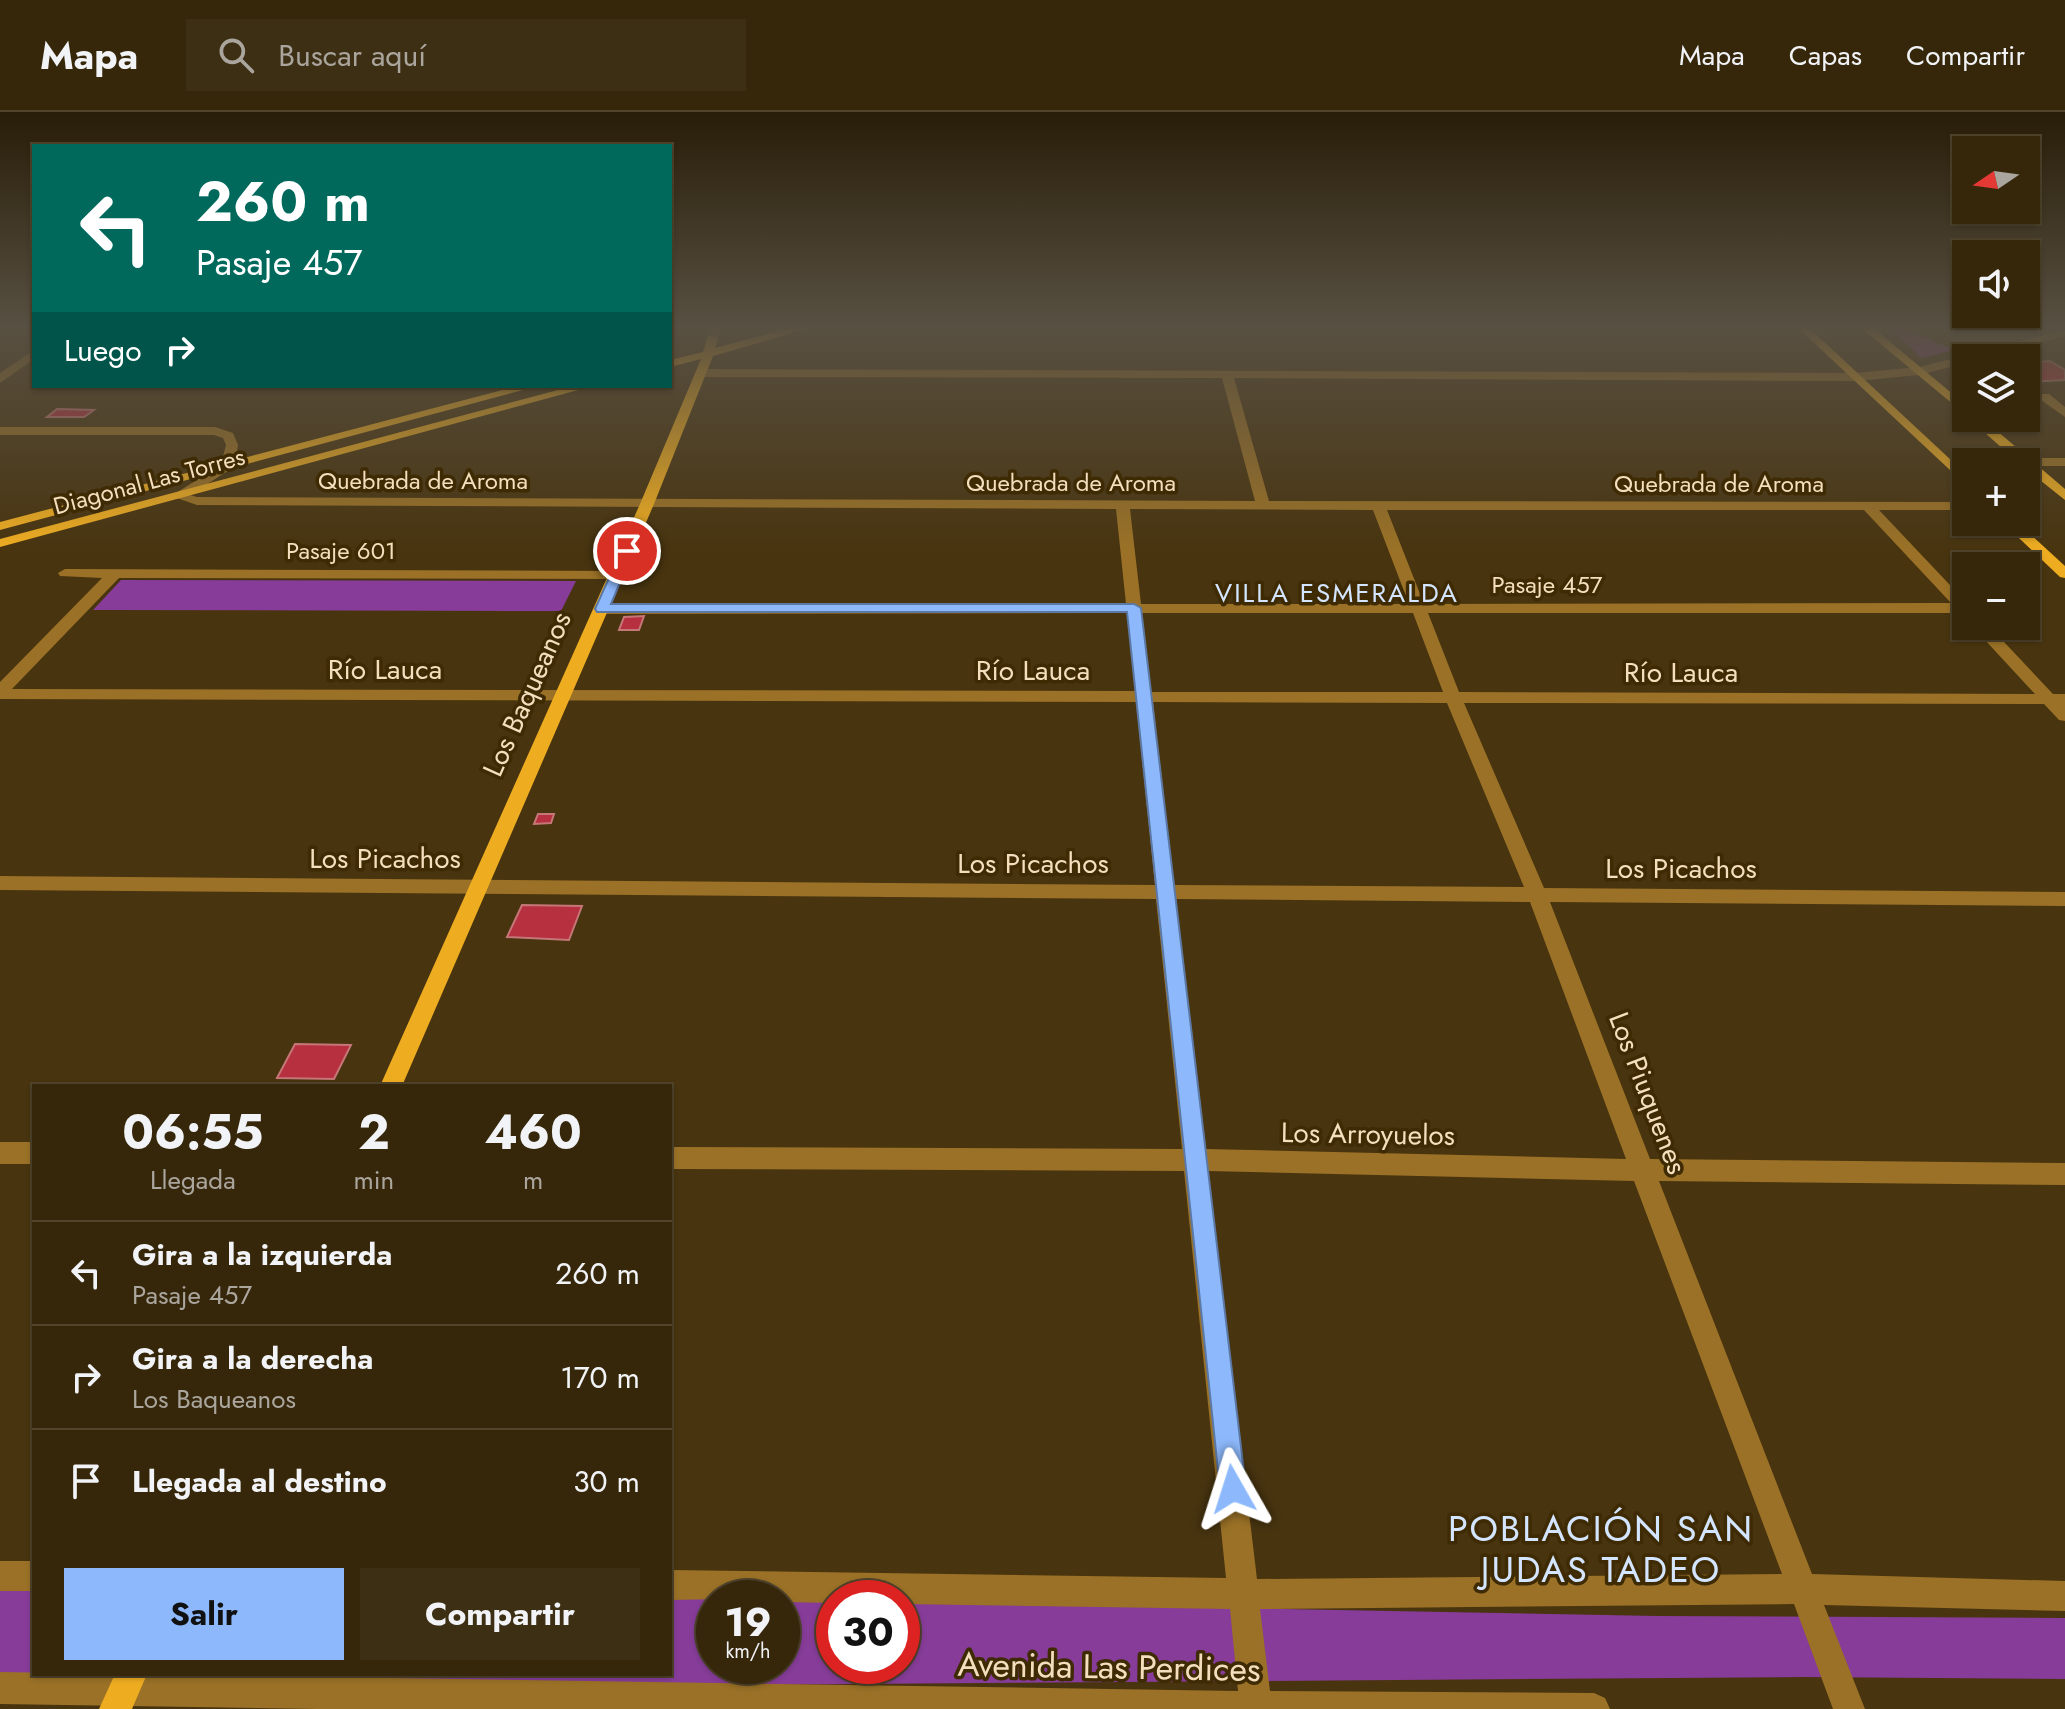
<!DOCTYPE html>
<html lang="es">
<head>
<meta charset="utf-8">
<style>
  body { margin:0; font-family:Jost,sans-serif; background:#3d2f14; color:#f1f3f6; height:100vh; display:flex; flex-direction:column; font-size:30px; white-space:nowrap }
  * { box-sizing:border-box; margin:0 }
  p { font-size:26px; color:#aaa59d }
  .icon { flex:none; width:44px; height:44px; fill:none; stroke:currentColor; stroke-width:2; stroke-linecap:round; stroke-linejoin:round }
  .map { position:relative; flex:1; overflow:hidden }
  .details { position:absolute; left:32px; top:972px; width:640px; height:592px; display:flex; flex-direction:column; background:#36270b; border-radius:0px; box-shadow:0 2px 6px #0004,0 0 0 2px #50442c }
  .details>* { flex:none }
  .hud { position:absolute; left:32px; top:32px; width:640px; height:244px; border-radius:0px; box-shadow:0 2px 6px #0004,0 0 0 2px #50442c; background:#00695c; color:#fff; overflow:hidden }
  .needle { width:52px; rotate:257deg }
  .fabs { position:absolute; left:1952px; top:24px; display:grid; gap:16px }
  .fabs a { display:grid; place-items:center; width:88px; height:88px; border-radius:0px; background:#36270b; box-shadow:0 2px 6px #0004,0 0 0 2px #50442c; font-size:40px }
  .speed { position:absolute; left:696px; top:1468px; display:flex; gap:16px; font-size:40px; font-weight:700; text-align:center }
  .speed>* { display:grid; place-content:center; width:104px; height:104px; border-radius:50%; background:#36270b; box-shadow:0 2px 6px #0004,0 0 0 2px #50442c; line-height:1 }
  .speed small { font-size:20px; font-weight:400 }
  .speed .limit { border:12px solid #d22; background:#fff; color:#111 }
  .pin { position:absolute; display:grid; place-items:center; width:68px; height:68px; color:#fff; margin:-34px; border:4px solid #fff; border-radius:50%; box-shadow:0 2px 8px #0007 }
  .me { position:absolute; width:88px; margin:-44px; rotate:354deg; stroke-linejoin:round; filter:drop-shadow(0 0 6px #0008) }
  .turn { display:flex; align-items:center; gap:28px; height:168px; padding:0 32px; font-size:36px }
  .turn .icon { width:104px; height:104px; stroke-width:2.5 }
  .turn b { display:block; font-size:56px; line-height:68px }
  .then { display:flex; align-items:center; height:76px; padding:0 32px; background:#0003; gap:16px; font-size:30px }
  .eta { display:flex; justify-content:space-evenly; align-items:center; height:136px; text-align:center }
  .eta b { font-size:48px; font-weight:700; line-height:56px }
  .primary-button { display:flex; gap:16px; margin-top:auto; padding:16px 32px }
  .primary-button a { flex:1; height:92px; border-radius:0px; background:#8db9fc; color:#111; font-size:32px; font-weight:700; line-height:92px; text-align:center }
  .primary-button a+a { background:#3d2f14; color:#f1f3f6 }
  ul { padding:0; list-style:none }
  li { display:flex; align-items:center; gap:24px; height:104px; padding:0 32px; border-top:2px solid #50442c }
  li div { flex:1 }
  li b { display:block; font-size:30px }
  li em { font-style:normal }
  header { display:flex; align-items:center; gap:48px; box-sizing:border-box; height:112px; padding:0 40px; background:#36270b; border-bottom:2px solid #50442c }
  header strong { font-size:38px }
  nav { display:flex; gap:44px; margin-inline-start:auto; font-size:28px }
  .search { width:560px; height:72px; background:#3d2f14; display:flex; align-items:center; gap:20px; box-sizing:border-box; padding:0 28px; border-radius:0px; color:#aaa59d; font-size:30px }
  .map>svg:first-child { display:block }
</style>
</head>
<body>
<header>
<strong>Mapa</strong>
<div class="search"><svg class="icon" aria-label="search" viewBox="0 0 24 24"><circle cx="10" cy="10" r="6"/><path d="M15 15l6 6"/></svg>Buscar aquí</div>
<nav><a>Mapa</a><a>Capas</a><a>Compartir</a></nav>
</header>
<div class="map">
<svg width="2065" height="1597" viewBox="0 0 2065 1597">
  <rect width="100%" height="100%" fill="#48340f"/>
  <g fill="#863c98">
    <path d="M1888,214h12l54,24 -33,8z"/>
    <path d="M121,468l455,1 -15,30 -468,-1z"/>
    <path d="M0,1473h34v89h636v-77l44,1v68h68v-67l52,1v66h68v-64l756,14 407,2v61l-262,-2 -1636,12 -167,-6z"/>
  </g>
  <g fill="#b73040" stroke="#c57677" stroke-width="2">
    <path d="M2050,249l15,9v10l-39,2v-19z"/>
    <path d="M57,297l37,1 -10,7h-37z"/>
    <path d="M644,504l-5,14h-20l5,-13z"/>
    <path d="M538,702h16l-3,9 -17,1z"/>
    <path d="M522,793l60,1 -13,34 -62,-3z"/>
    <path d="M295,932l56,1 -17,34 -57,-1z"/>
  </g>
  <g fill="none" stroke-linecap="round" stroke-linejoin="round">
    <g fill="#9a7126" fill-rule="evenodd">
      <path d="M711,214h10l-3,12 -6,3 -6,-3z"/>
      <path d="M2065,218v6l-80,22h-19v5l-47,12 -64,6 -621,-3 35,123 697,1v8h-87l87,92v14l-7,-3h-531l31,79 576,2 -63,-68h17l64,68h12v27l-6,-1 -15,-16 -580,-1 80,185 521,4v14l-515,-4 100,257 415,4v22l-406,-4 153,393 253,7v30l-241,-6 41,104h-32l-39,-105 -534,5 10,82 324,2 11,5 5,11h-1293l-317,-5v-32l1238,19 -8,-82 -328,-5v-6h-68v5l-52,-1v-4l-112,2v-30l556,8 -42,-407 -514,-2v-22l512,2 -26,-250 -1156,-9v-14l1155,9 -19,-183 -1136,-3v-17l102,-104 -42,-2 -2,-3 7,-4 552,2 7,4 -7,4 -498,-1 -107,111 1123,2 -8,-78 -525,1 -8,-5 8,-5h524l-10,-95 -919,-4 -26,-9 50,-31 5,-20 -3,-7 -9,-3h-214v-8h215l18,6 5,12 -4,22 -44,28 7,2 1058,4 -33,-123 -519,-1 -6,-4 6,-4 1152,4 64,-6zM1130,397l243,1 36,94h-268zM1387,398h477l87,93 -527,1zM1142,501h271l30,79h-292zM1153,590l294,1 77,184 -350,-2zM1176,787l354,3 96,257 -420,-10zM1208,1059l426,10 148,393 -525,5z"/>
      <path d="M34,238v9l-34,24v-10z"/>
      <path d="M2041,282h8l16,13v10l-24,-17z"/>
      <path d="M2026,346h39v8h-39v-4h-7z"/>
      <rect x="0" y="1030" width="34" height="22"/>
      <rect x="0" y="1449" width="34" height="30"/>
    </g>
    <g fill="#eeac21" fill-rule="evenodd">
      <path d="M798,214h18l-103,30 -59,148 -252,582h-22l260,-582 61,-145 -31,8v-7l33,-8 5,-16 10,2 -3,10z"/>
      <path d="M1796,214h11l159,148v11z"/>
      <path d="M1859,214h12l95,79v10z"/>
      <path d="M518,274h20l-538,144v-8z"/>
      <path d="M573,274h20l-593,161v-8z"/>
      <path d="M1968,306h14l83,71v11l-39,-31v-7h-8z"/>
      <path d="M2002,410h15l48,44v12l-5,-1z"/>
      <path d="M115,1562h32l-15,35h-33z"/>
    </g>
  </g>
  <linearGradient id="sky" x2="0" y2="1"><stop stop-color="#281d08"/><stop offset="0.49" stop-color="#585042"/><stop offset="1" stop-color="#585042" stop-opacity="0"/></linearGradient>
  <rect width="2065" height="438" fill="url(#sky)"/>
  <path fill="#8db9fc" stroke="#5c78a4" stroke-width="2" d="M622,437l11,2 -22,53h523l7,4 105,881 -4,10 -9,3 -10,-3 -3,-10 -93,-877h-530l-2,-3z"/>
  <g text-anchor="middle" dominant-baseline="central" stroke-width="7" stroke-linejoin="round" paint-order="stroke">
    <g font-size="24" fill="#f3debd" stroke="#3e2a03">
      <text x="423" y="368">Quebrada de Aroma</text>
      <text transform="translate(149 369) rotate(-15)">Diagonal Las Torres</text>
      <text x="1071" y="370">Quebrada de Aroma</text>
      <text x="1719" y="371">Quebrada de Aroma</text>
      <text x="341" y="438">Pasaje 601</text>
      <text x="1547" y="472">Pasaje 457</text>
    </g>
    <g font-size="26" letter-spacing="2" fill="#d4e5ff" stroke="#3e2a03">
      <text x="1337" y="481">VILLA ESMERALDA</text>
    </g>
    <g font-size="28" fill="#f3debd" stroke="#3e2a03">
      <text x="385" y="557">Río Lauca</text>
      <text x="1033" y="558">Río Lauca</text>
      <text x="1681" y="560">Río Lauca</text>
      <text transform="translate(527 582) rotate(-66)">Los Baqueanos</text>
      <text x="385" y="746">Los Picachos</text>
      <text x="1033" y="751">Los Picachos</text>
      <text x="1681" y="756">Los Picachos</text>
      <text transform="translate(1648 981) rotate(69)">Los Piuquenes</text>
      <text transform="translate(1368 1022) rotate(1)">Los Arroyuelos</text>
    </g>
    <g font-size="34" fill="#f3debd" stroke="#3e2a03">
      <text transform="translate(1109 1555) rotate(1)">Avenida Las Perdices</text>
    </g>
    <g font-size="36" letter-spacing="2" fill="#d4e5ff" stroke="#3e2a03">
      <text x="1601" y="1416">POBLACIÓN SAN<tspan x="1601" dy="41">JUDAS TADEO</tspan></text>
    </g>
  </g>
</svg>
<div class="fabs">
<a><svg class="needle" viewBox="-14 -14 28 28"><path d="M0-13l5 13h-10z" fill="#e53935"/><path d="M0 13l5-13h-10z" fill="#aaa59d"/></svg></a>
<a><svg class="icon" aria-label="sound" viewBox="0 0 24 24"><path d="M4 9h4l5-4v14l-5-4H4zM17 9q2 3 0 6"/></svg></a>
<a><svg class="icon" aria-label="layers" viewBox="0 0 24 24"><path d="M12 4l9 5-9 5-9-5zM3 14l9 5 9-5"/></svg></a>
<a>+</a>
<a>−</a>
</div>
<div class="speed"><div>19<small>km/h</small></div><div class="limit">30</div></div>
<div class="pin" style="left:627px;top:439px;background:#d93025"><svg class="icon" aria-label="arrive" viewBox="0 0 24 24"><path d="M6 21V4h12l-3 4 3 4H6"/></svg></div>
<svg class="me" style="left:1233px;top:1377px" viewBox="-20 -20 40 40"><path d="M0-17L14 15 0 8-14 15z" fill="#8db9fc" stroke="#fff" stroke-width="4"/></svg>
<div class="hud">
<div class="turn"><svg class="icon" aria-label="left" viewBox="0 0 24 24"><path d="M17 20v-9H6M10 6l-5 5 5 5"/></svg><div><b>260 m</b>Pasaje 457</div></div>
<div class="then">Luego<svg class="icon" aria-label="right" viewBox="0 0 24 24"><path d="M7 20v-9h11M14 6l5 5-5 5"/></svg></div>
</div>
<section class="details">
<div class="eta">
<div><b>06:55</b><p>Llegada</p></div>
<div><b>2</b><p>min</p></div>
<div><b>460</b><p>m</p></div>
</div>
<ul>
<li><svg class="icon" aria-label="left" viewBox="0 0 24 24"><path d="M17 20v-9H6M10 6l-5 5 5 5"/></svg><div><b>Gira a la izquierda</b><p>Pasaje 457</p></div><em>260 m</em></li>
<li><svg class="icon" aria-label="right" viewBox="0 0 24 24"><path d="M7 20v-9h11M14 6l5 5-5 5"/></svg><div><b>Gira a la derecha</b><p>Los Baqueanos</p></div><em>170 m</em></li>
<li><svg class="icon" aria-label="arrive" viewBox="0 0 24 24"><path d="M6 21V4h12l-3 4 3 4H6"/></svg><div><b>Llegada al destino</b></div><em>30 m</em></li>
</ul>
<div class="primary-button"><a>Salir</a><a>Compartir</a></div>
</section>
</div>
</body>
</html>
